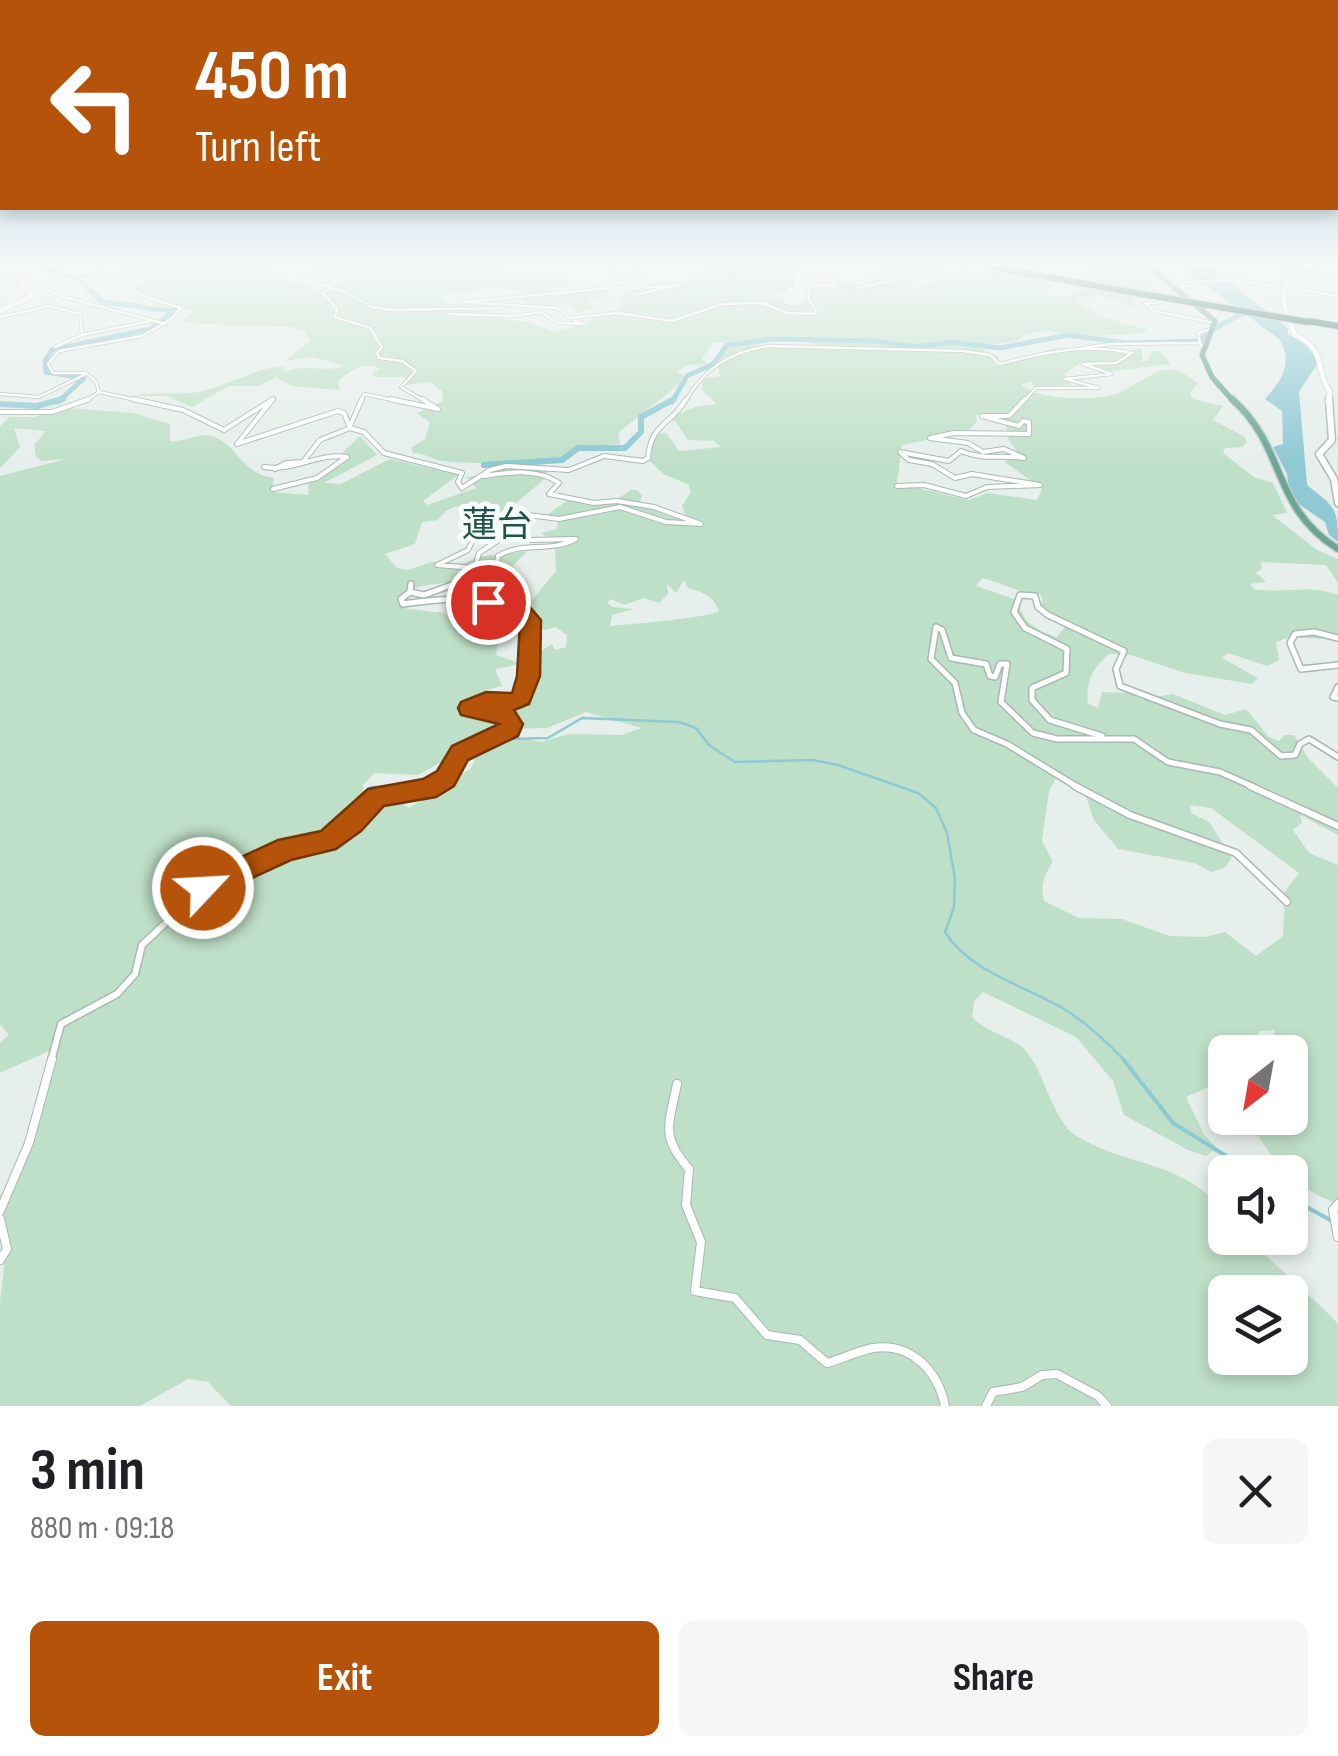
<!DOCTYPE html>
<html lang="en">
<head>
<meta charset="utf-8">
<style>
  body { margin:0; font-family:"Sofia Sans Condensed","Noto Sans JP",sans-serif; background:#f6f6f6; color:#202124; height:100vh; display:flex; flex-direction:column; font-size:38px; white-space:nowrap }
  * { box-sizing:border-box; margin:0 }
  p { font-size:32px; color:#757577 }
  .icon { flex:none; width:55px; height:55px; fill:none; stroke:currentColor; stroke-width:2; stroke-linecap:round; stroke-linejoin:round }
  .map { position:relative; height:1406px; overflow:hidden }
  .sheet { display:flex; flex-direction:column; background:#fff; flex:1 }
  .sheet>* { flex:none }
  .banner { position:absolute; left:0px; top:0px; width:1340px; height:210px; box-shadow:0 5px 15px #0003; background:#b45309; color:#fff; overflow:hidden }
  .needle { width:65px; rotate:211deg }
  .controls { position:absolute; left:1208px; top:1035px; display:grid; gap:20px }
  .controls a { display:grid; place-items:center; width:100px; height:100px; border-radius:15px; background:#fff; box-shadow:0 5px 15px #0003; font-size:50px }
  .pin { position:absolute; display:grid; place-items:center; width:85px; height:85px; color:#fff; margin:-42px; border:5px solid #fff; border-radius:50%; box-shadow:0 2px 10px #0007 }
  .me { position:absolute; width:110px; margin:-55px; rotate:65deg; stroke-linejoin:round; filter:drop-shadow(0 0 8px #0008) }
  .turn { display:flex; align-items:center; gap:35px; height:210px; padding:0 30px; font-size:45px }
  .turn .icon { width:130px; height:130px; stroke-width:2.5 }
  .turn b { display:block; font-size:70px; line-height:85px }
  .round { display:grid; place-items:center; flex:none; width:105px; height:105px; border-radius:15px; background:#f6f6f6 }
  .head { display:flex; align-items:center; justify-content:space-between; height:170px; padding:0 30px }
  h1 { font-size:60px; font-weight:700; line-height:75px }
  .primary-button { display:flex; gap:20px; margin-top:auto; padding:20px 30px }
  .primary-button a { flex:1; height:115px; border-radius:15px; background:#b45309; color:#fff; font-size:40px; font-weight:700; line-height:115px; text-align:center }
  .primary-button a+a { background:#f6f6f6; color:#202124 }
  .map>svg:first-child { display:block }
</style>
</head>
<body>
<div class="map">
<svg width="1338" height="1406" viewBox="0 0 1338 1406">
  <rect width="100%" height="100%" fill="#e6efeb"/>
  <g fill="#bfe0c8" fill-rule="evenodd">
    <path d="M119,266h146l15,12v-6l7,-1 2,10 19,4 14,8 31,-19c-15,-3 -21,13 -36,12v-6l-19,-2 16,-12h179l-2,5 12,-3 4,8 29,-3 26,5 1,-4 12,11 -27,4 5,5 21,1 -3,-2 39,-13 -8,6 11,3 -10,10h-14l4,9 -16,5 -10,-11c-15,3 -28,10 -44,-1l10,-7 -32,-6 -61,6 7,9 39,5 8,10 36,4 23,10 33,-8 12,-10 20,-5 5,-15 34,-13 28,2 7,-11 14,2 2,-8h7l9,9 5,-2 -8,-7h79l-4,22 -32,9h14l14,9 19,-9 1,-10 78,-9 -6,-12h67l-54,25 87,-20 20,-1 22,8 11,-2 13,8 -4,10c26,7 26,-5 41,-5 20,0 44,4 64,9l-20,1 5,8 -41,-12 -20,4 23,17 51,14 -6,3 -52,3 -47,-5 -18,3 -11,8 -41,4 25,11 -5,7 5,2 59,-19 62,6 21,-5 2,13h5l4,-9 8,-1 11,13 -60,7 -29,-9 -18,12 7,11 -37,2 -2,-5 -11,2c15,17 80,18 100,8 11,-5 32,-20 42,-22 16,-3 24,6 35,13l-8,11 3,5 30,7 -10,14 32,17 2,6 -5,4 -17,1 -2,5 31,24 19,6 14,30 -15,2 45,35 21,9v24l-12,-18 -65,-3 1,7 -6,4 10,9 -16,2 4,5c30,5 54,-5 84,6v45l-48,-3 -14,5 3,18 -12,6 -39,-13 -6,5 36,20 -6,6 -67,-11 -54,-18 -22,-1c-17,14 -24,30 -21,50l10,4 4,-16 26,1 14,6 31,-5 52,21 21,-6 23,28 10,4 6,-6h9l14,23 30,30v47l-38,-20 2,8 -9,7 16,23 29,12v339c-48,-18 -65,-43 -91,-86h43v-66h-22l7,-22 -15,1 -14,21h-21l-2,29 -37,16 18,37 13,14 -11,8 -18,-6 -64,-35 -11,-34 -37,-44 -93,-45 -9,10 -2,15c16,18 43,18 57,38 15,20 26,67 46,80 53,33 108,24 150,78v25h22l82,76 9,10v82h-1107l-23,-24 -20,-3 -48,27h-140v-105l4,-32 -4,-73 15,-21 33,-104 1,-20 -49,22v-30l9,-8 -9,-11v-548l66,-17 -24,2 -6,-4 -2,-12 12,-14 -32,-3 6,19 -20,21v-42l10,-9h24l35,-9 64,5 37,11v17c16,2 32,-11 47,-3 25,13 23,34 57,40l-2,14 36,3 1,-14 28,-16 7,-14 16,-15 17,19 -53,28 17,1 49,-25 68,16 -35,26 4,4 49,-17 -9,-11 33,-4 -1,-7c-18,-5 -38,-2 -56,-5 -13,-2 -18,-8 -30,-8l-2,-5 14,-9 5,-16 -13,-10 26,-12 -1,-10 -12,-9 -24,3 -3,-2 3,-6h-32l-2,-3 8,-5c-16,-9 -28,1 -42,12l2,9 -48,-4 -16,-9 -17,9h-30l-37,21 -25,-11h-35c24,-5 48,0 71,-5 22,-5 65,-28 82,-24l-1,5c22,-9 40,1 62,-6l-34,-9 -27,4 26,-21 -7,-9 -12,-4 -107,-4 -2,-4 11,-7 -64,-25 37,-12h-33l-10,-6h-12zM735,341h73l10,4c-30,10 -65,-9 -95,4l-6,9 3,18 -17,3 -1,11 15,14 -21,3 -31,12 10,2 13,19 26,1 7,6 -42,4 -13,-18 -13,3 -3,25 13,13 25,10 3,8 -9,14 3,9 -9,2 -12,-4 -2,-6 -23,-3 3,-8 -5,-6h-7c-18,16 -40,16 -62,10l-24,17 14,5 -1,7 -16,4 14,10 1,28 -28,34 6,21 11,4 10,-3 12,8 -1,12 -11,3 -3,-6 -19,12 -1,16 -13,23 -37,4 4,-9 16,-4 -7,-17 26,-5 -25,-9 5,-33 -14,-2 -11,7 -16,1 -16,-15 -37,-4 -7,-6 -1,-8c17,-13 75,-15 98,-14l31,-30 -51,6 -11,6 -35,-1 -23,8 -11,-2 -12,-14 30,-10 7,-22 16,-2 8,-9 11,-5 6,3 -3,14 4,12 15,-2 3,-8 25,-9 7,-11 33,-28v-7l-16,-9 31,-4 17,-10 41,-3 -2,-11 60,-48 5,-9 -6,-5 11,-6 18,-1 -4,-6 11,-15zM976,415l29,5 4,21 8,10 -12,11 37,27 -5,11 -49,-7 -20,7 -71,-17 5,-38 66,-14 9,-10zM982,578c23,6 33,14 58,16l3,6 -4,11 23,8 5,6 -10,12c-22,-7 -34,-14 -40,-37l-41,-14zM684,580l4,8c15,5 25,7 31,23 -10,7 -88,13 -109,15l2,-11 22,-6 -21,-2 -6,-4 4,-4 13,6 20,-7 15,5 9,-9 -1,-10 9,9zM586,712l55,16 -19,7 -53,-1 -28,8 -23,-5 -17,3 8,-11 38,-1zM467,756l8,5 -5,8 -61,39 -18,-14h-28v-9l11,-12 44,2 25,-14zM1057,776l26,12 11,32 24,29 76,14 17,9 13,-4 8,-10 -23,-36 -18,-9 -1,-8 21,3 88,65 -14,18 -2,45 -27,20 -31,-24 -20,5 -36,-1 -47,-17 -43,-1 -35,-17c-4,-16 0,-26 9,-39l-11,-21 7,-50zM1225,1292h65v66h-65z"/>
    <path d="M1096,268l41,1 17,12 -4,9 4,4 -79,-18v-4l17,1z"/>
  </g>
  <path fill="#8ec9d4" d="M1180,266h29l79,62v6c15,8 22,13 30,29l-19,29 8,93c27,22 31,21 31,57l-9,-7 -4,-13 -35,-24 -3,-24 -14,-27 10,-3 -1,-33 -17,-12c17,-19 29,-37 14,-60z"/>
  <g fill="none" stroke-linecap="round" stroke-linejoin="round">
    <g stroke="#8ec9d4" stroke-width="2.5">
      <path d="M75,278l32,-6"/>
      <path d="M457,763l48,-24 43,-1 34,-20 97,4 17,6 13,17 26,17 78,-2 25,5 80,28 18,15 11,25 8,45 -1,29 -9,25c26,41 79,53 119,77 23,14 43,33 61,52"/>
      <path d="M424,785l23,-14"/>
      <path d="M199,878c40,-24 88,-24 128,-46 19,-10 25,-34 44,-45l45,-1"/>
    </g>
    <g stroke="#8ec9d4" stroke-width="4">
      <path d="M1123,1059l50,64 79,49"/>
      <path d="M1290,1198l42,23"/>
    </g>
    <g stroke="#8ec9d4" stroke-width="5">
      <path d="M41,266l37,13 26,24c25,-1 46,9 71,7l-25,19 -98,21 -7,11 1,11 38,6 -26,24"/>
      <path d="M1286,269l32,5 17,8"/>
      <path d="M672,402l15,-26 26,-12 14,-19 48,-6 101,2 40,6 34,-5 50,6 68,-13 58,8 76,-2 3,-7 45,-25"/>
    </g>
    <g stroke="#8ec9d4" stroke-width="6">
      <path d="M0,404l37,2 26,-7"/>
      <path d="M484,465l78,-5 16,-12h47l16,-16v-15l33,-18"/>
    </g>
    <path stroke="#bfccc8" stroke-width="2.5" stroke-dasharray="2.5 1" stroke-linecap="butt" d="M962,271l15,-5"/>
    <g stroke="#a8b8b2" stroke-width="4">
      <g id="street-far4">
        <path d="M22,266l5,13 33,17 106,28"/>
        <path d="M93,266l16,5 36,26 36,11 -11,12 -28,16 -83,15 -11,13 5,9h33l10,9 3,10"/>
        <path d="M315,266l-15,12 45,14 27,15 20,3 111,-2"/>
        <path d="M517,266l16,1 -6,3"/>
        <path d="M600,266l17,12h24l5,10 37,-4 -47,11 -14,-8 -160,15 95,6 13,10 48,-5 54,8 50,-17 41,-1 24,10 27,1 2,-4 -8,-11 2,-6 -8,-22"/>
        <path d="M720,266l7,9"/>
        <path d="M814,266l-5,8 8,6 14,1 10,-15"/>
        <path d="M862,266l19,1 6,9 -30,8v4l37,-8 6,-12 6,1 -1,7 15,8 39,-13"/>
        <path d="M925,266l29,5"/>
        <path d="M1055,266l97,4"/>
        <path d="M1214,266l18,13"/>
        <path d="M1242,266l75,9 21,8"/>
        <path d="M0,269l6,9 19,10"/>
        <path d="M812,269l25,4"/>
        <path d="M620,270l12,4 22,-8"/>
        <path d="M810,273l25,3"/>
        <path d="M617,278l9,-12"/>
        <path d="M1170,283l65,-3 48,8"/>
        <path d="M817,285l19,1 -5,-5"/>
        <path d="M1284,287l54,9"/>
        <path d="M329,290l-7,2 15,17 -2,8 35,11 12,19 -5,6 2,5 23,3 14,10 -15,16 25,15"/>
        <path d="M1160,299l-1,4h-14l8,8 62,12"/>
        <path d="M448,314l67,2 26,-4 17,11 26,1 -11,-4"/>
        <path d="M0,317l50,-11 30,8 2,21"/>
        <path d="M1200,343l-2,-10 13,-4"/>
        <path d="M55,347l27,-12 69,-14"/>
        <path d="M1082,348l29,-4 89,-1 3,5"/>
        <path d="M0,394l39,3 45,-22"/>
        <path d="M84,402l15,-10 46,10"/>
        <path d="M269,402l4,-3 -2,3"/>
        <path d="M361,402l3,-8 38,8"/>
        <path d="M685,402c19,-34 45,-50 83,-56l195,5 27,4 10,9c46,-12 85,-21 132,-11l-16,10 -33,1 29,10 -47,5 34,9h-63l-13,14"/>
      </g>
    </g>
    <g stroke="#a8b8b2" stroke-width="6">
      <g id="street-far3">
        <path d="M133,399l50,11 41,20 49,-31"/>
        <path d="M273,399l-36,45 101,-33 6,2 6,15"/>
        <path d="M390,399l48,10 -16,-10"/>
        <path d="M0,412h52l37,-13"/>
        <path d="M350,426l12,-27"/>
        <path d="M264,467c30,5 55,-15 83,-10l-30,21 -44,11"/>
        <path d="M275,469l11,-6 17,-1 17,-22 30,-12 14,4 20,21 78,20 -4,9 4,6 28,-18 16,-4 63,4 35,-14 39,5 5,-3c3,-36 24,-33 38,-59"/>
        <path d="M484,476c24,-4 54,-8 75,7l-10,11 45,9 23,-2 37,6 47,17 -35,-2 -46,-15 -61,12 -46,-6 -33,12 -12,25 -31,15 38,3 4,-15 29,-19 22,6 46,-1c-25,14 -54,2 -78,17l-2,16"/>
        <path d="M897,486l27,-1 42,11 21,-9 53,-2 -68,-11 -17,4 -23,-14 -23,-4 -9,-8 49,9 12,-10c23,10 40,3 63,7l-20,-9 -21,3 -15,-9 -38,-5 24,-5 75,1v-12l-6,-1 -4,5 -37,-10h27l16,-17"/>
      </g>
    </g>
    <g stroke="#a8b8b2" stroke-width="8">
      <g id="street-far2">
        <path d="M411,584l-1,8 14,3 33,-12 34,-1 6,-12"/>
        <path d="M410,592l-9,7 2,5c44,-6 89,-12 127,16l-1,56 -8,22 -52,11 37,8 5,7 -2,6 -49,23 -15,25 -17,10"/>
        <path d="M1338,638l-24,-6 -19,2 -5,9 11,26 37,-4"/>
        <path d="M1338,687l-5,10 5,1"/>
        <path d="M1102,736l-52,-16 -18,-20v-12l34,-15 1,-24 -42,-21 -11,-16 6,-17 15,1 3,11 10,8 76,36 -8,18 4,17 100,38 31,6 30,26 14,-1 5,-11 9,-5 29,18"/>
        <path d="M1079,788l-72,-44 -33,-14 -12,-17 -7,-30 -24,-24 5,-32 6,3 9,28 35,6 4,12 5,1 5,-13h7l-6,38 32,31 24,6h77l34,23 52,10 36,16"/>
      </g>
    </g>
    <g stroke="#a8b8b2" stroke-width="9">
      <g id="street-far1">
        <path d="M1075,786l55,29 106,38 51,49"/>
        <path d="M1250,786l88,40"/>
        <path d="M51,1061l10,-37 56,-30 18,-20 7,-29 61,-57 84,-40 40,-7 25,-18 25,-26 55,-11"/>
      </g>
    </g>
    <g stroke="#a8b8b2" stroke-width="10">
      <g id="street">
        <path d="M677,1084c-8,41 -17,52 12,85l-3,36 15,37 -6,49 40,7 32,37 33,5 27,23c15,-4 30,-12 46,-15 38,-6 65,23 72,58"/>
        <path d="M1338,1204l-5,6 5,27"/>
        <path d="M0,1211l29,-68 23,-84"/>
        <path d="M0,1219l7,30 -7,11"/>
        <path d="M986,1406l7,-14 29,-5 20,-12 15,-1 41,22 9,10"/>
      </g>
    </g>
    <g stroke="#a4bbb3" stroke-width="6">
      <g id="secondary-far1">
        <path d="M831,266h13"/>
        <path d="M1278,266l10,9c-9,25 -3,37 7,60 33,15 18,32 35,57l-2,10"/>
        <path d="M790,290l7,-2 1,-14 6,-4 -3,-4"/>
        <path d="M0,311l33,-16 -8,-7 -8,-22"/>
      </g>
    </g>
    <g stroke="#a4bbb3" stroke-width="9">
      <path id="secondary" d="M1329,399l3,41 -13,14 15,25 4,24"/>
    </g>
    <g stroke="#c2cac8" stroke-width="6">
      <path id="primary-far1" d="M1148,266l67,55 -13,34 10,22 22,25"/>
    </g>
    <g stroke="#c2cac8" stroke-width="9">
      <path id="primary" d="M1232,399c56,50 38,107 106,150"/>
    </g>
    <g stroke="#c2cac8" stroke-width="8">
      <g id="highway">
        <path d="M987,266l155,28"/>
        <path d="M1308,321l30,5"/>
      </g>
    </g>
    <use href="#street-far4" stroke="#fff" stroke-width="2.5"/>
    <use href="#street-far3" stroke="#fff" stroke-width="4"/>
    <use href="#street-far2" stroke="#fff" stroke-width="5"/>
    <use href="#street-far1" stroke="#fff" stroke-width="6"/>
    <use href="#street" stroke="#fff" stroke-width="8"/>
    <use href="#secondary-far1" stroke="#fff" stroke-width="5"/>
    <use href="#secondary" stroke="#fff" stroke-width="6"/>
    <use href="#primary-far1" stroke="#6aa596" stroke-width="5"/>
    <use href="#primary" stroke="#6aa596" stroke-width="6"/>
    <use href="#highway" stroke="#2f6f62" stroke-width="6"/>
    <g stroke="#c2cac8" stroke-width="8" stroke-linecap="butt">
      <path id="highway-bridge" d="M1142,294l166,28"/>
    </g>
    <use href="#highway-bridge" stroke="#2f6f62" stroke-width="6"/>
  </g>
  <linearGradient id="sky" x2="0" y2="1"><stop stop-color="#84bce0"/><stop offset="0.57" stop-color="#f4f8f6"/><stop offset="1" stop-color="#f4f8f6" stop-opacity="0"/></linearGradient>
  <rect width="1338" height="463" fill="url(#sky)"/>
  <path fill="#b45309" stroke="#753606" stroke-width="2.5" d="M488,595l41,11 12,14 -1,56 -11,28 -15,6 9,14 -5,12 -50,24 -14,26 -18,11 -52,9 -23,25 -25,18 -45,11 -88,41 -9,-4 -4,-9 4,-9 84,-39 43,-9 47,-42 55,-10 14,-8 15,-25 47,-22 -38,-9 -3,-7 3,-6 25,-10 26,1 5,-17 3,-54 -5,-5 -34,-10 -3,-5z"/>
  <g text-anchor="middle" dominant-baseline="central" stroke-width="10" stroke-linejoin="round" paint-order="stroke">
    <g font-size="35" fill="#1f5548" stroke="#f7fbf9">
      <text x="497" y="525">蓮台</text>
    </g>
  </g>
</svg>
<div class="controls">
<a><svg class="needle" viewBox="-14 -14 28 28"><path d="M0-13l5 13h-10z" fill="#e53935"/><path d="M0 13l5-13h-10z" fill="#757577"/></svg></a>
<a><svg class="icon" aria-label="sound" viewBox="0 0 24 24"><path d="M4 9h4l5-4v14l-5-4H4zM17 9q2 3 0 6"/></svg></a>
<a><svg class="icon" aria-label="layers" viewBox="0 0 24 24"><path d="M12 4l9 5-9 5-9-5zM3 14l9 5 9-5"/></svg></a>
</div>
<div class="pin" style="left:488px;top:602px;background:#d93025"><svg class="icon" aria-label="arrive" viewBox="0 0 24 24"><path d="M6 21V4h12l-3 4 3 4H6"/></svg></div>
<svg class="me" style="left:203px;top:888px" viewBox="-20 -20 40 40"><circle r="17" fill="#b45309" stroke="#fff" stroke-width="3"/><path d="M0-11L8 9 0 5-8 9z" fill="#fff"/></svg>
<div class="banner">
<div class="turn"><svg class="icon" aria-label="left" viewBox="0 0 24 24"><path d="M17 20v-9H6M10 6l-5 5 5 5"/></svg><div><b>450 m</b>Turn left</div></div>
</div>
</div>
<section class="sheet">
<div class="head"><div><h1>3 min</h1><p>880 m · 09:18</p></div><a class="round"><svg class="icon" aria-label="close" viewBox="0 0 24 24"><path d="M6 6l12 12M18 6L6 18"/></svg></a></div>
<div class="primary-button"><a>Exit</a><a>Share</a></div>
</section>
</body>
</html>
